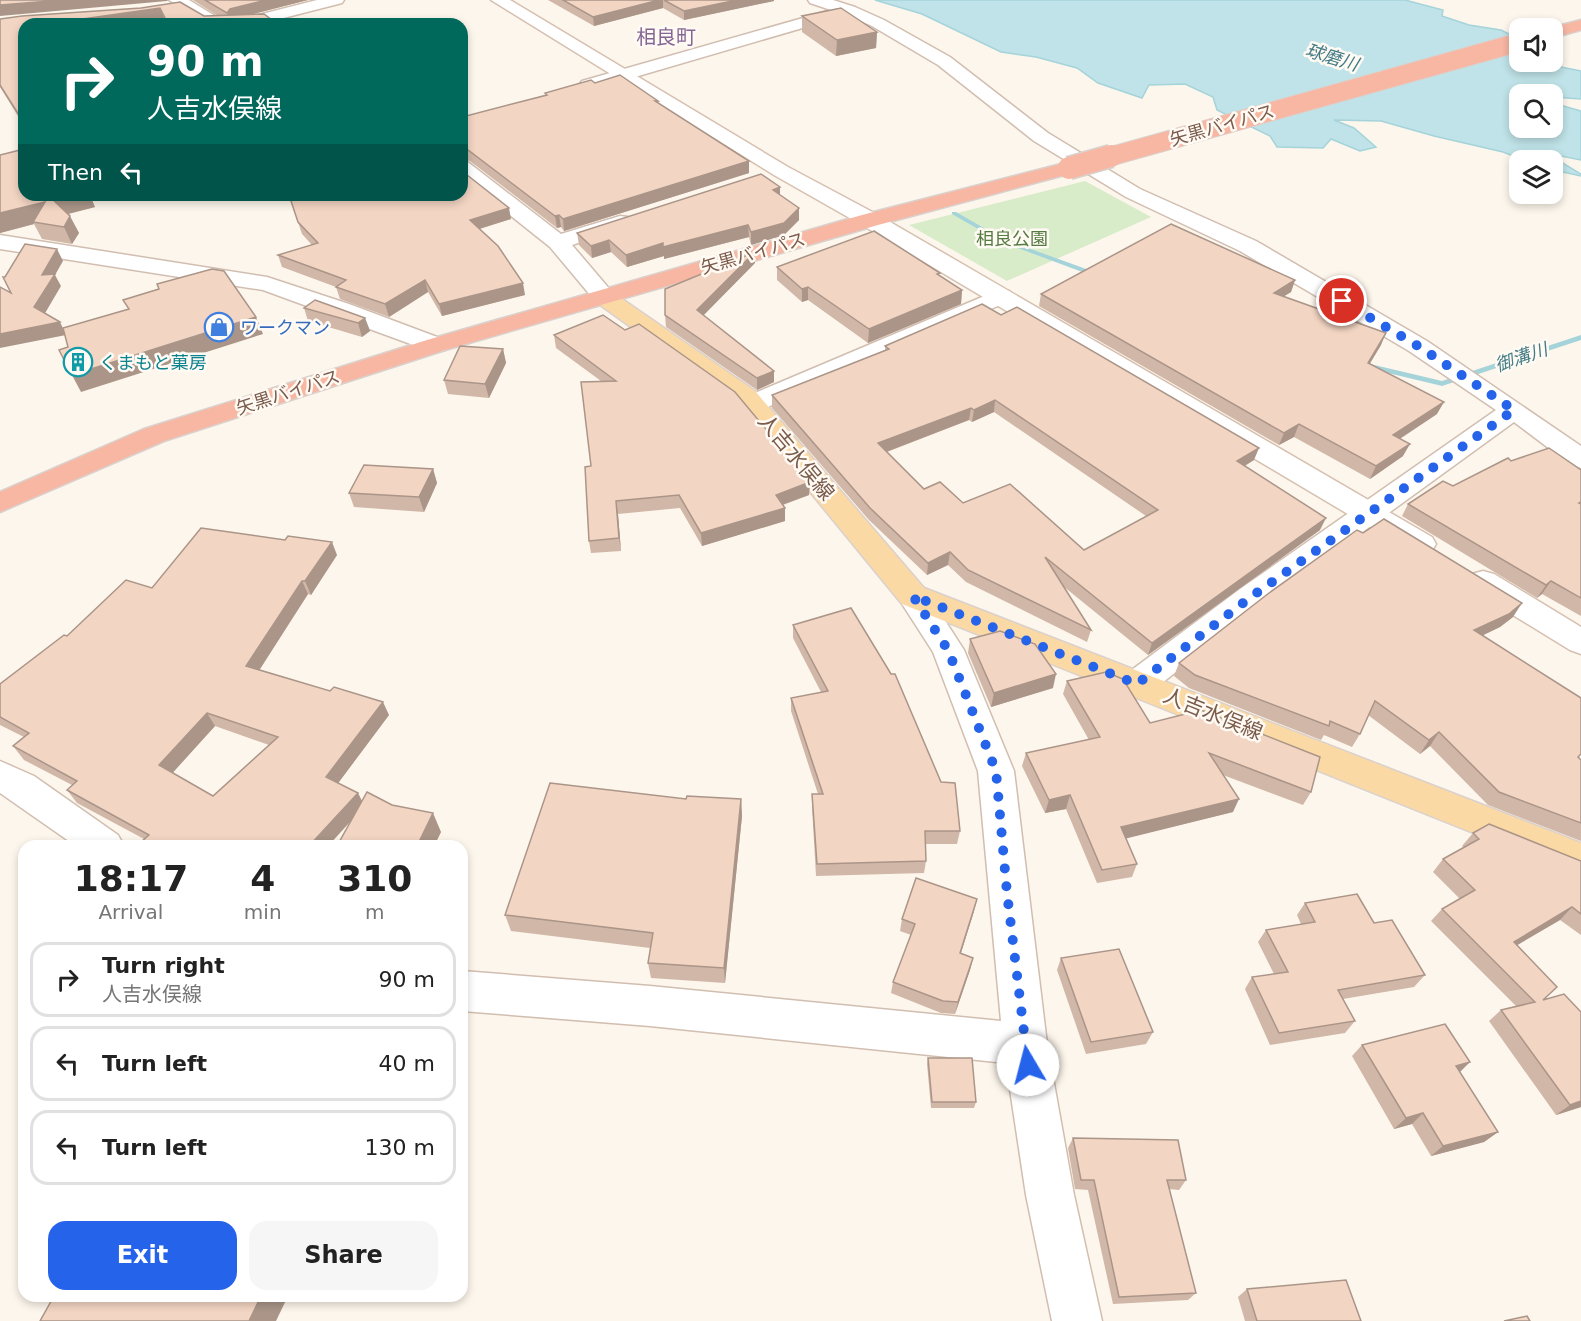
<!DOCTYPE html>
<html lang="en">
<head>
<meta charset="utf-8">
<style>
  body { margin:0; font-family:"DejaVu Sans","Noto Sans JP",sans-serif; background:#f6f6f6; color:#222; height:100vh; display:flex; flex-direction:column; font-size:22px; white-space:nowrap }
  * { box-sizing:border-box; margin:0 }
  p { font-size:20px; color:#767676 }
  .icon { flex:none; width:33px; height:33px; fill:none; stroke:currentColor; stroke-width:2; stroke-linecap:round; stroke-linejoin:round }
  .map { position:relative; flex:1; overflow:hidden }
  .sheet { position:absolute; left:18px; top:840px; width:450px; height:462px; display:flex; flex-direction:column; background:#fff; border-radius:18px; box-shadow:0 3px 9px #0003 }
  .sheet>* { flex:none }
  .top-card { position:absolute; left:18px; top:18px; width:450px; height:183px; border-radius:18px; box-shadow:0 3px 9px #0003; background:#00695c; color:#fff; overflow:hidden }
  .buttons { position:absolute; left:1509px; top:18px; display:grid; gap:12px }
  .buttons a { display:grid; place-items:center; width:54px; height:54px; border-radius:12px; background:#fff; box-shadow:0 3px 9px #0003; font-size:30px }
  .pin { position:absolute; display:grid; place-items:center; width:51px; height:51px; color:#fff; margin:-26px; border:3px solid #fff; border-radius:50%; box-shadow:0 2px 6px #0007 }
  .me { position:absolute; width:66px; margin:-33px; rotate:352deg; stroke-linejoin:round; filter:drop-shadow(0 0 4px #0008) }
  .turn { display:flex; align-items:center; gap:21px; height:126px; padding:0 30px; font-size:27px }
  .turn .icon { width:78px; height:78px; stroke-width:2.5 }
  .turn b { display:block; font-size:42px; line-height:51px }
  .then { display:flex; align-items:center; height:57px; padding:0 30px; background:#0003; gap:12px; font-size:22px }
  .eta { display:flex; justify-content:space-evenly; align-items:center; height:102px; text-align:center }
  .eta b { font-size:36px; font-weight:700; line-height:42px }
  .cta { display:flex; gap:12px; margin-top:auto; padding:12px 30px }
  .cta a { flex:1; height:69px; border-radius:18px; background:#2563eb; color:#fff; font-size:24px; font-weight:700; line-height:69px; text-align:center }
  .cta a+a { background:#f6f6f6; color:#222 }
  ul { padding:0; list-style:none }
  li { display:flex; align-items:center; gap:18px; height:75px; margin:0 12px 9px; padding:0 18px; border:3px solid #e0e0e0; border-radius:18px }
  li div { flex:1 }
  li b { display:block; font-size:22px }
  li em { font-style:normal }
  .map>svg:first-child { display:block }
</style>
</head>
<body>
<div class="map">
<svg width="1581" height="1321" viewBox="0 0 1581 1321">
  <rect width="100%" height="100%" fill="#fdf6ec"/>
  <path fill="#d8ecc9" d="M1085,181l66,36 -144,64 -98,-56z"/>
  <path fill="#bfe3e8" stroke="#a5d3da" stroke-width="1.5" d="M875,0h530l38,10 -1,6 27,9 32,5 18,9 1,23h32l1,-8 8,13 20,4v28l-28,-2 -1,-3h-32v34h32l1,-25 28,8v49l-35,-7 35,21v2l-28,-6 -1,-10h-29l-20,-8 -69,-16 -53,-15 -47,-1 20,8 22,19 -16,4 -29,-12 -8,9 -46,-1 -7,-11 -53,-26 -4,-13 -28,-13 -36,1 -7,13 -44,-15 -21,-15 -41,-11 -35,-5 -79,-38z"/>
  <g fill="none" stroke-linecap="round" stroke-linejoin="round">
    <g fill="#a5d3da" fill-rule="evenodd">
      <path d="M952,212h4l47,27 97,35 -7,2 -94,-35 -47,-27z"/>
      <path d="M1581,335v5l-139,46 -79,-19 -1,-2 4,-2 76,18z"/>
    </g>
    <g stroke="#d1beb0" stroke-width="3">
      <g id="street">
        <path d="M169,0h20l39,24h-20z"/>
        <path d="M317,0h27l-2,3 -82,21h-28l2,-3z"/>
        <path d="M808,0h25l22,7 29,13 66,37 98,76 92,56 116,52 171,100 154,105v22l-10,-3 -57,-43 -252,183 -113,88 -12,4 -12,-4 -5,-9 5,-9 115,-86 256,-179 -87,-59 -169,-100 -114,-54 -92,-56 -96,-76 -66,-39 -25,-11 -253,74h-12l-3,-4 3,-4 249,-71 -21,-7z"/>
        <path d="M462,161l7,2 92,71 59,-18 8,1 3,5 -3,5 -56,18 40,47 4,5 -4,5 -8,2 -8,-2 -46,-55 -88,-70z"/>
        <path d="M0,235l267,42 82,27 96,36 3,5 -3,5 -9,2 -9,-2 -164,-60 -263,-41z"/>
        <path d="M1001,289l8,2 4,5 -4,5 -248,109 -9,2 -9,-2 -4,-6 4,-6z"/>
        <path d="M913,585l11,3 40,62 50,121 33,273 27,151 28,126h-50l-26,-126 -20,-132 -356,-37 -188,-15v-40l188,15 351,35 -23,-250 -45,-119 -36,-56 5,-8z"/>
        <path d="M0,761l34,15 84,59 6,11h-48l-76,-53z"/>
      </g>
    </g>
    <g stroke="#d6c0b0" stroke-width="3">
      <g id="secondary">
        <path d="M491,0h19l278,167 90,48 554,322 4,7 -4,7 -11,3 -11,-3 -548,-326 -88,-50z"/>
        <path d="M1483,571l11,3 87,53v27l-11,-4 -98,-60 -4,-8 4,-8z"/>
      </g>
    </g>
    <g stroke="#dad1cd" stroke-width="3">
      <path id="primary" d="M604,290l8,2 143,99 169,197 657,255v33l-679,-272 -165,-201 -141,-101 -4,-5 4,-5z"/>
    </g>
    <g stroke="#dad1cd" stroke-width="3">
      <g id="highway">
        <path d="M1581,20v10l-29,8v-10h-2z"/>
        <path d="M1069,162l7,2 3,4 -3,4 -198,53 -433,125 -281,91 -164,71v-20l144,-63 283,-89 435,-125z"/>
      </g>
    </g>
    <use href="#street" fill="#fff" fill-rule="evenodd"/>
    <use href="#secondary" fill="#fff" fill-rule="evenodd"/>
    <use href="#primary" fill="#fbd9a5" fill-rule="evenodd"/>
    <use href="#highway" fill="#f7b7a3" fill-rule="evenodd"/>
    <g stroke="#dad1cd" stroke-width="20" stroke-linecap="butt">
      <path id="highway-bridge-far1" d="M1105,158l415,-116"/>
    </g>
    <g stroke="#dad1cd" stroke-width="25" stroke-linecap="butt">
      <path id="highway-bridge" d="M1069,168l42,-12"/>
    </g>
    <use href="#highway-bridge-far1" stroke="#f7b7a3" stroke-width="18"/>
    <use href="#highway-bridge" stroke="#f7b7a3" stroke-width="22"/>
  </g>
  <g fill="#d1b7a8" fill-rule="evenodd">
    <path d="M193,0h115l-59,15 24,9h-106l-3,-6 -140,6v102l-24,-39v-68l141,-11 63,8h14z"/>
    <path d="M548,0h226v1l-90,19 -21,-12 -69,18z"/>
    <path d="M802,16l75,16 -1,16 -40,8 -34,-24z"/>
    <path d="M595,83l63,20 91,58v12l-185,58 -3,-4 -4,1 -87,-67 -8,-2v-42l84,-22 -1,-2z"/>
    <path d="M24,149l71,58 -27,7 11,19 -7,11 -30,-5 -8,-15 -34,9z"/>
    <path d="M289,195l222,24 -31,10 45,66 -83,21 -14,-24 -39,25 -49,-18 -4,-12 -54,-20 -4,-12 34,-10 -10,-11z"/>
    <path d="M780,195l19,13v12l-15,15 -33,10 -2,-8 -85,22v-3l-37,11 -16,-15 -19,6 -13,-13 -2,-12z"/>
    <path d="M755,263l-52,52 71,56v11l-17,8 -91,-63 -1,-12z"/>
    <path d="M777,267l163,9 22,14 -1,14 -93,39 -60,-43 -6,2 -25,-22z"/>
    <path d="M1295,280l-4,12 -7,4 97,49 -11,18 67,51 -37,25 3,17 -33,23 -76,-42 -15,8 -240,-139 2,-12z"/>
    <path d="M304,308l61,10 5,13 -8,6 -54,-16z"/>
    <path d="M1001,315l253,145 -9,6 75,64 -172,125 -85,-69 28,44 -4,12 -121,-60 -18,-17 -21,10 -58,-55 -97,-112v-13l113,-45v-4zM994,412l152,104 -62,34 -160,-61 -37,-37 82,-32 3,2z"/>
    <path d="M554,335l256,147 -1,13 -26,10 2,3v13l-83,25 -22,-38 -62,6 3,37 -30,2 -2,-12 12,-160 -45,-33z"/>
    <path d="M503,349l3,14 -17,35 -41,-4 -4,-14z"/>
    <path d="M1511,461l70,9v146l-39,-22 -5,4 -135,-82 6,-12 45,-18z"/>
    <path d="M433,469l4,14 -13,29 -70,-5 -5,-14z"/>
    <path d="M337,555l-26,40 -3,-1 -49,76 130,45 -51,68 20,10 4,8 79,31 -7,14h-97l14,-25 -23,25h-186l-2,-3 4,-4 -67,-36 -10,-13 5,-5 -48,-25 -11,-14 11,-9 -24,-12v-41l67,-48 85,-48zM215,726l54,19 -56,51 -41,-23z"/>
    <path d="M1513,617l-13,10 -17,8 98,125v81l-93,-36 -58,-59 -10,8 -52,-39 -8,19 -8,13 -28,-12 -3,5 -132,-52 -15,-12 5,-13z"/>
    <path d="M793,625l167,206 -3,13h-32l1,17 -2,12 -108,3 -4,-69v-13h6l-27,-83v-13l30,-6 -28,-54z"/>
    <path d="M970,639l83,49 -62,19 -23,-54z"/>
    <path d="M1067,681l83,42 161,69 -8,13 -80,-30 10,37 -107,26 11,26 -5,13 -35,6 -31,-74 -21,4 -23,-47 4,-13 63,-13 -26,-46z"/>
    <path d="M686,799h55l1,17 -17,167 -74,-5 -3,-15 2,-15 -139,-17 -6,-16z"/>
    <path d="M1473,833l108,28v74l-21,-15 -43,25 26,55 38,107 -25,8 -67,-94 12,-11 15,-4 -85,-85 11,-12 18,-10 -27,-27 10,-13 21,-11 -2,-2z"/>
    <path d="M1305,903l69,20 51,52 -11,12 -71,12 12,22 -10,12 -75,12 -25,-56 7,-12 22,-3 -16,-32 8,-12 35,-6 -4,-9z"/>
    <path d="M974,911l-13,42 12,5 -3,12 -15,44 -14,-1 -50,-20 2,-11 18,-47 -11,-4 2,-12z"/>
    <path d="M1061,958l92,74 -7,12 -60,10 -29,-84z"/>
    <path d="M1362,1045l98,27 38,60 -14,10 -53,14 -19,-32 -18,5 -42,-73z"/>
    <path d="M928,1058l48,44 -2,6h-43l-4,-44z"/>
    <path d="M1073,1138l113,42 -7,10 -10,-1 27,104 -8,7 -75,4 -25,-114 -13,-1 -7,-41z"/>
    <path d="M1247,1289l114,32h-116l-7,-24z"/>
  </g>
  <g fill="#aa9588">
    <path d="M63,0h105l-1,1 -167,15v-11z"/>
    <path d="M266,0h42l-75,19 -3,4 -3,-10 3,-4z"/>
    <path d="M659,0h4v8l-69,18 -1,-9z"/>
    <path d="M737,0h37v1l-90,19v-9z"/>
    <path d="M160,8l4,10 -42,6h-75z"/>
    <path d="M272,20l1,4h-9v-1z"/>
    <path d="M877,32l-1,16 -40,8 1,-16z"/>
    <path d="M749,161v12l-185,58 -1,-12z"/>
    <path d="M780,187v12l-7,-9z"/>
    <path d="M68,195h22l5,12 -35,9 -8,-17z"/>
    <path d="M45,202l-12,20 1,2 -34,9v-20z"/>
    <path d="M509,208l2,11 -39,12 -2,-11z"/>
    <path d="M799,208v12l-15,15 -33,10v-13z"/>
    <path d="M559,215l2,12 -4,1 -2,-12z"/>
    <path d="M70,216l9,17 -7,11 -8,-17z"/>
    <path d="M748,225l1,12 -85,22v-3l-37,11 -1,-12 37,-12z"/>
    <path d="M609,240l2,12 -19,6 -1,-12z"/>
    <path d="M57,249l6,12 -8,14 6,11 -20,34 -7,-13 8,-32z"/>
    <path d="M755,252v11l-57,58 -1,-11z"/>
    <path d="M425,280l3,12 -39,25 -4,-13z"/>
    <path d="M1295,280l-4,12 -21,13 4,-12z"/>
    <path d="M523,283l2,12 -83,21 -3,-12z"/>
    <path d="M808,287v13l-6,2v-13z"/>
    <path d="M962,290l-1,14 -93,39 1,-14z"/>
    <path d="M256,317l7,17 -182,58 -9,-17z"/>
    <path d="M365,318l5,13 -8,6 -4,-14z"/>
    <path d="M60,322l6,13 -66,13v-14z"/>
    <path d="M1386,333l-5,12 -18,30 5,-12z"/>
    <path d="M503,349l3,14 -17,35 -4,-14z"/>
    <path d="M774,371v11l-17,8v-12z"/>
    <path d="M995,400l-1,12 -22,10 2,-12z"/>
    <path d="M1444,402l-7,12 -50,33 6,-12z"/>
    <path d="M971,408l-2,12 -91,35v-12z"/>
    <path d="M1299,424l-5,13 -15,8 5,-12z"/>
    <path d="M1410,444l-7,12 -33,23 6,-13z"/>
    <path d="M1259,448l-5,12 -22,13 5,-12z"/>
    <path d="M433,469l4,14 -13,29 -5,-15z"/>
    <path d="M810,482l-1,13 -33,12v-12z"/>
    <path d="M616,501l2,13 3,37 -2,-13z"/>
    <path d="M785,508v13l-83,25 -1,-13z"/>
    <path d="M1326,518l-6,12 -172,125 4,-12z"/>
    <path d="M332,542l5,13 -26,40 -6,-14z"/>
    <path d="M950,552l-2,13 -21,10 1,-12z"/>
    <path d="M302,581l6,13 -55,86 -7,-14z"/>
    <path d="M1551,581l-9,13 -5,4 9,-13z"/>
    <path d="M1522,603l-9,14 -13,10 -35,17 9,-14z"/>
    <path d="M1056,674l-3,14 -62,19 3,-14z"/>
    <path d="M383,702l6,13 -56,75 -7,-13z"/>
    <path d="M207,713l8,13 -47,52 -9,-13z"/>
    <path d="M1439,732l-9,14 -10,8 9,-14z"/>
    <path d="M358,793l6,13 -36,40h-19z"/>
    <path d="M1070,795l-4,14 -21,4 4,-13z"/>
    <path d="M741,799l1,17 -17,167 -1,-15z"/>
    <path d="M1239,799l-6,13 -117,29 5,-14z"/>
    <path d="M433,813l8,19 -7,14h-17z"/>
    <path d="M977,899l-3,12 -17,54 3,-12z"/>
    <path d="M1572,907l-12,13 -58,34 12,-12z"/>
    <path d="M973,958l-3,12 -15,44 3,-12z"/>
    <path d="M1470,1062l-12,12 -2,-8z"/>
    <path d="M1581,1101v6l-25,8 14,-10z"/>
    <path d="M1423,1113l-11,11 -18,5 12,-11z"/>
    <path d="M1498,1132l-14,10 -53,14 12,-10z"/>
    <path d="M261,1296h27l-12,25h-27z"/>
  </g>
  <g fill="#f3d5c3" stroke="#aa9588" stroke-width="1.5" fill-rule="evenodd">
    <path d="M0,0h63l-63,5z"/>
    <path d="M205,0h61l-36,9 -3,4z"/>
    <path d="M563,0h96l-66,17z"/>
    <path d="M664,0h73l-53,11z"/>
    <path d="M180,2l24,14 60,-2 8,6 -8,3 2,1h-98l-8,-16 -113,16h-23v99l-24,-38v-66l22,-3 119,-8z"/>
    <path d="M841,8l36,24 -40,8 -35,-24z"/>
    <path d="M620,75l38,26h-3l94,60 -186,58 -4,-4 -4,1 -87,-66 -6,-1v-32l85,-22 -2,-2 46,-13 4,3z"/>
    <path d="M24,149v46h44l-16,4 18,17 -6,11 -31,-5 12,-20 -45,11v-58z"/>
    <path d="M462,171l47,37 -39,12 28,26 25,37 -84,21 -14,-24 -40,24 -49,-17 10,-7 -68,-25 40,-12 -20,-21 -9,-27h173z"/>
    <path d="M761,174l19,13 -7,3 26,18 -15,15 -33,9 -3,-7 -85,22v-4l-37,12 -17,-15 -18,6 -14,-13z"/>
    <path d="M1171,224l124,56 -21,13 112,40 -18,30 76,39 -51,33 17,9 -34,22 -77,-42 -15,9 -243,-139z"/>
    <path d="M874,231l66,42 -3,1 25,16 -93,39 -61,-42 -6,2 -25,-22z"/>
    <path d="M25,244l32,5 -15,26 13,-1 -21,33 26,15 -60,12v-47l11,6 -8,-16h2z"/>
    <path d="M755,252l-58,58 77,61 -17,7 -92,-63v-26z"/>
    <path d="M212,269l12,2 32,46 -184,58 -13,-25 9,-3 -5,-19 66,-19 -6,-9 36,-11 -2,-5z"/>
    <path d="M315,300l50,18 -7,5 -54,-15z"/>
    <path d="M982,304l19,11 16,-8 242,141 -22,13 89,57 -174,125 -107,-86 46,73 -123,-60 -18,-18 -22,11 -58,-55 -98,-113 117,-46 -4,-3zM995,400l163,110 -74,40 -74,-66 -47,19 -23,-21 -16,7 -46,-46 93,-35 3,2z"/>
    <path d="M603,315l22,15 14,-6 96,68 75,90 -34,13 9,13 -84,25 -22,-38 -63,6 3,37 -30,3 -4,-74 6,-1 -10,-84 35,-1 -62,-46z"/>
    <path d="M460,346l43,3 -18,35 -41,-4z"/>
    <path d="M1549,448l32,22v32l-2,1 2,1v94l-30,-17 -5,4 -138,-81 35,-23 10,5 55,-28 3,3z"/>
    <path d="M364,465l69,4 -14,28 -70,-4z"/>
    <path d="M1384,519l138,84 -13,11 -35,16 107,68v56l-3,3 3,3v63l-82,-31 -60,-60 -10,8 -54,-39 -15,33 -30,-13 -1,5 -134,-51 -16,-12 90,-70 88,-63 6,3z"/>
    <path d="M201,528l84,12 3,-4 44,6 -27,39h-3l-56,85 84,25 4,-4 49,15 -57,75 32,16 -49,53h-164l-5,-3 9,-8 -82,-45 10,-9 -64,-35 16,-13 -29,-16v-33l64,-49 3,1 59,-56 26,8zM207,713l71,24 -65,59 -54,-31z"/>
    <path d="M851,608l40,66h4l46,108 14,1 5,48h-35l1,30 -109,3 -5,-70h11l-32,-96 37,-7 -35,-66z"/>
    <path d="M1000,631l35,13 21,30 -62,19 -24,-54z"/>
    <path d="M1106,672l17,7 27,44 51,-13 119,47 -9,35 -102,-39 30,46 -118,28 16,37 -35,6 -32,-75 -21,5 -23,-47 74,-16 -33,-56z"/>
    <path d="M550,783l136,16 1,-3 54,3 -17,169 -76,-5 5,-30 -148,-18z"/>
    <path d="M367,792l25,13 41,8 -16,33h-80z"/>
    <path d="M1489,824l92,37v53l-9,-7 -58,35 43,45 -14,13 21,-6 17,18v89l-11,4 -69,-95 34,-8 -93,-93 33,-19 -32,-31 36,-20 -6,-6z"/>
    <path d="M916,878l61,21 -17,54 13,5 -15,44 -15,-1 -50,-19 22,-58 -13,-5z"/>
    <path d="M1357,894l17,29 18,-3 33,55 -87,15 17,31 -76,12 -27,-56 36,-5 -22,-42 49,-8 -10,-19z"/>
    <path d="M1119,949l34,83 -62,10 -30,-84z"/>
    <path d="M1445,1024l25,38 -14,4 42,66 -55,14 -20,-33 -17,5 -44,-73z"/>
    <path d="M928,1058h44l4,44h-44z"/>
    <path d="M1073,1138l105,2 8,40h-19l29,113 -77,4 -25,-117h-13z"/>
    <path d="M1346,1280l15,41h-104l-10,-32z"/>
    <path d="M54,1296h207l-12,25h-209z"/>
    <path d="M1527,1316l3,5h-26z"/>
  </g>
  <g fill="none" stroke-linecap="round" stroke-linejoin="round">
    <path stroke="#2563eb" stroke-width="10" stroke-dasharray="0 18" d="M1028,1065l-21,-172 -11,-122 -48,-121 -35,-54 224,88 114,-87 263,-187 -96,-64 -76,-45"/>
  </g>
  <defs>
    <g id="shop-ring" transform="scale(1.5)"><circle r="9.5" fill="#fffaf3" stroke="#3f7fe0" stroke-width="1.5"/><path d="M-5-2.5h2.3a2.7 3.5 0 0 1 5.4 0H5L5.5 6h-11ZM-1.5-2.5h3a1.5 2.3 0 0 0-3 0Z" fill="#3f7fe0"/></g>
    <g id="building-ring" transform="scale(1.5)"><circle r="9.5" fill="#fffaf3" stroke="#0f9aa8" stroke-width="1.5"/><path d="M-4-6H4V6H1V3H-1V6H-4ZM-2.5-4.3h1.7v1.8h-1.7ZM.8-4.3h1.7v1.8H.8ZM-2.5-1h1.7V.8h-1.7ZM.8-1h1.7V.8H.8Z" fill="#0f9aa8"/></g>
  </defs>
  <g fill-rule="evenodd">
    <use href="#shop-ring" x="219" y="327"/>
    <use href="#building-ring" x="78" y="362"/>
  </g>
  <g text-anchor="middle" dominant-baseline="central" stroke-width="5" stroke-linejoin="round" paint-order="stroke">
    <g font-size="18" font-style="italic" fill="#437c86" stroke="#fffaf3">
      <text transform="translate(1332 57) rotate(17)">球磨川</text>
      <text transform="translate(1521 357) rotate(-19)">御溝川</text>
    </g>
    <g font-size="18" fill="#7a5c4d" stroke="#fffaf3">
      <text transform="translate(1222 125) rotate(-16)">矢黒バイパス</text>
      <text transform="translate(753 253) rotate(-16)">矢黒バイパス</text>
      <text transform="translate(288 392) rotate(-18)">矢黒バイパス</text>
    </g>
    <g font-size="18" fill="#537a41" stroke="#fffaf3">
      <text x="1012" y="238">相良公園</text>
    </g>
    <g font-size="18" fill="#366cbe" stroke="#fffaf3" text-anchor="start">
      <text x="240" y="327">ワークマン</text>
    </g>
    <g font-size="18" fill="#0d838f" stroke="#fffaf3" text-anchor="start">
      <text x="99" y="362">くまもと菓房</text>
    </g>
    <g font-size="20" fill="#846695" stroke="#fffaf3">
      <text x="666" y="37">相良町</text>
    </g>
    <g font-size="21" fill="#7a5c4d" stroke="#fffaf3">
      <text transform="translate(796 457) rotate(50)">人吉水俣線</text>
      <text transform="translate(1213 714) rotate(22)">人吉水俣線</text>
    </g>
  </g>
</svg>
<div class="buttons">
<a><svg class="icon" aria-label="sound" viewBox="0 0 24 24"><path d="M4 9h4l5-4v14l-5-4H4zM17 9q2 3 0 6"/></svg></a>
<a><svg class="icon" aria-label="search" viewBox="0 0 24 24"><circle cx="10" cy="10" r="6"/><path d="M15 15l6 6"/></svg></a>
<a><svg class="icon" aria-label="layers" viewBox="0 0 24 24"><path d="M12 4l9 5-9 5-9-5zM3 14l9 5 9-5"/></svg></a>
</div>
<div class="pin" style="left:1342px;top:301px;background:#d93025"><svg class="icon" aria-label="arrive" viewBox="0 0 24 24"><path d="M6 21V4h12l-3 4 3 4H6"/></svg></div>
<svg class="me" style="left:1028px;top:1065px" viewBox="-20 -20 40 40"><circle r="19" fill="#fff"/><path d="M0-13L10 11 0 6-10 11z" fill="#2563eb"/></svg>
<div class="top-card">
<div class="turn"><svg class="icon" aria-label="right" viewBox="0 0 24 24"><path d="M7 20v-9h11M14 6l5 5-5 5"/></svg><div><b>90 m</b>人吉水俣線</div></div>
<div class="then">Then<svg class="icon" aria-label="left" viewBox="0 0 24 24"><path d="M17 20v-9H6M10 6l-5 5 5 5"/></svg></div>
</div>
<section class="sheet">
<div class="eta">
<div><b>18:17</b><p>Arrival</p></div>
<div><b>4</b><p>min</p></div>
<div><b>310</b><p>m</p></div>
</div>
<ul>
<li><svg class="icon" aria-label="right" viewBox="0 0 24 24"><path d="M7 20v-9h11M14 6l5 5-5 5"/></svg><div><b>Turn right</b><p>人吉水俣線</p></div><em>90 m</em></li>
<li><svg class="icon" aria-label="left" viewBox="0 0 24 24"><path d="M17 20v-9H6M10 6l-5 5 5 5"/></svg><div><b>Turn left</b></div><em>40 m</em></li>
<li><svg class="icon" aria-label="left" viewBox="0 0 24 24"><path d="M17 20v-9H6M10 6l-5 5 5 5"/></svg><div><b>Turn left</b></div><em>130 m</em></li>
</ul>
<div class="cta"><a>Exit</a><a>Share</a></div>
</section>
</div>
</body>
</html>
